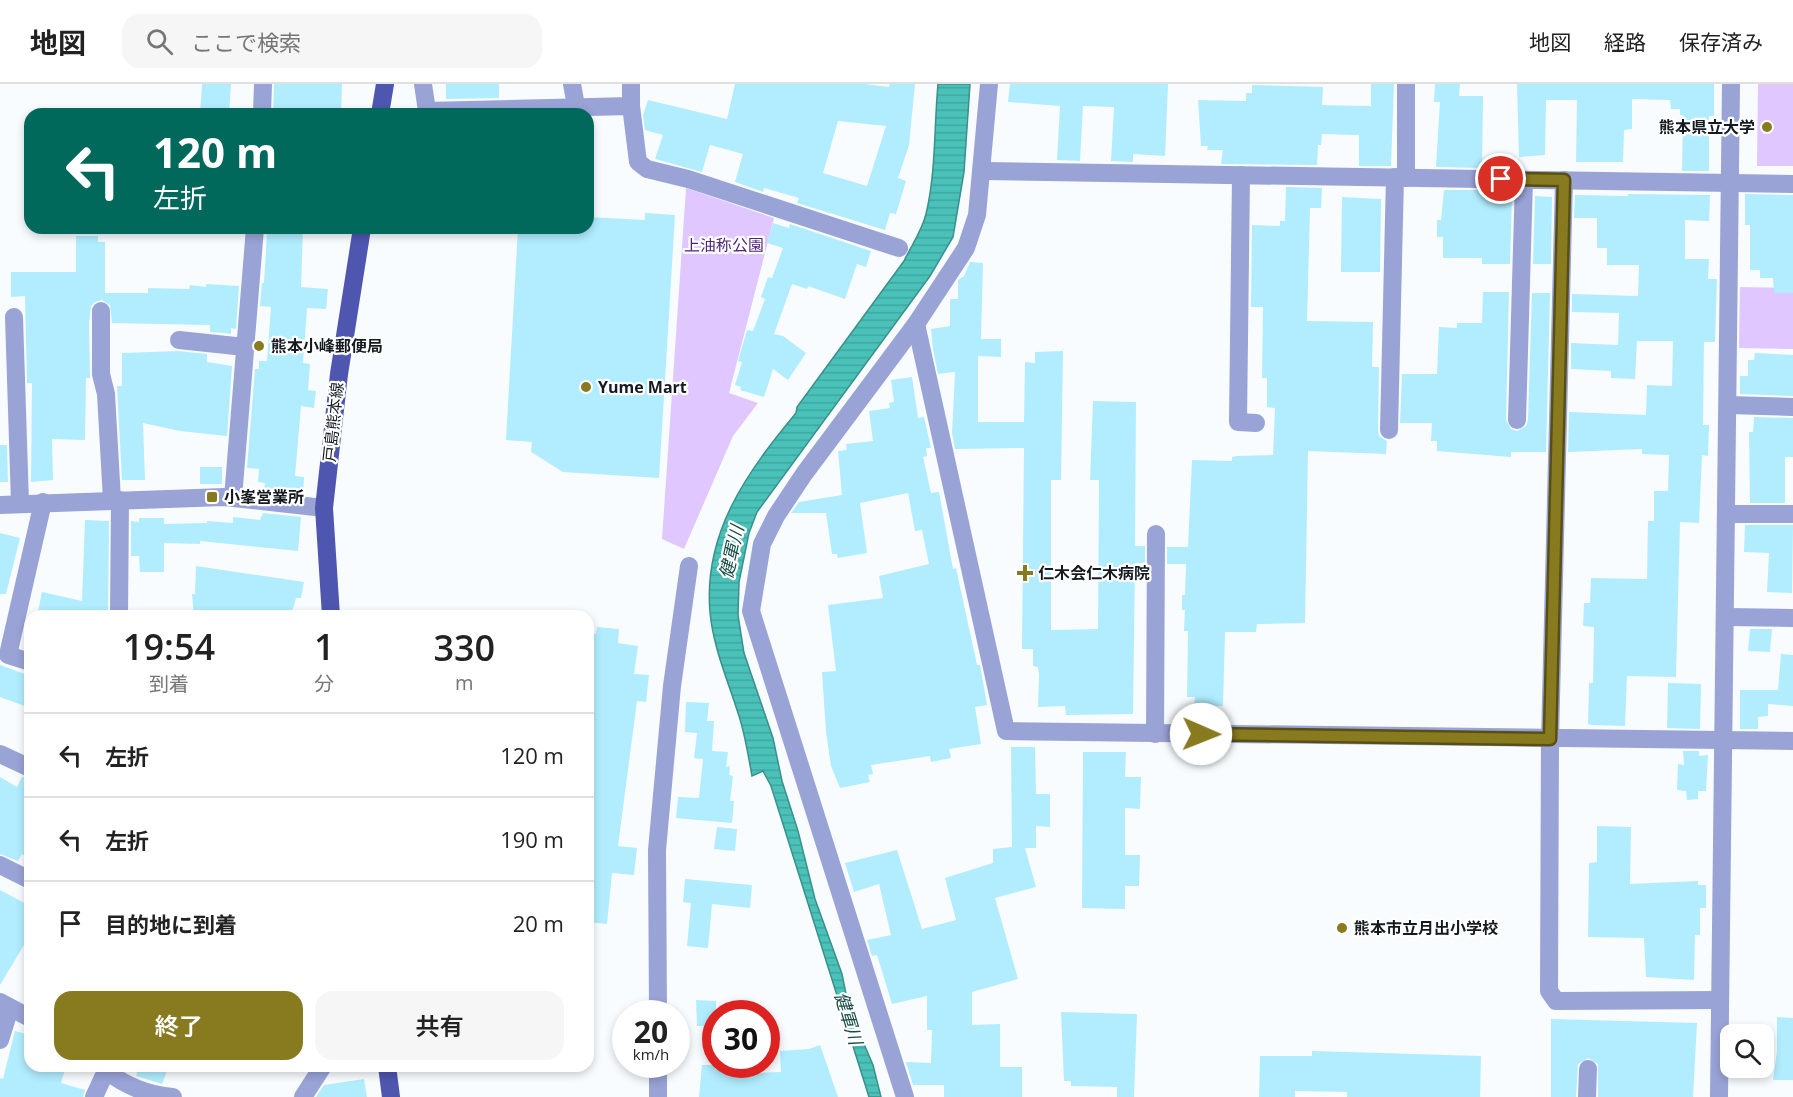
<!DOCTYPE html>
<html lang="ja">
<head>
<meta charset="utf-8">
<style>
  body { margin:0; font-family:"Open Sans","Noto Sans JP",sans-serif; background:#f6f6f6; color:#222; height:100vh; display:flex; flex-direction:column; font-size:22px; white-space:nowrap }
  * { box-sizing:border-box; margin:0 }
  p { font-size:20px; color:#767676 }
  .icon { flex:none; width:33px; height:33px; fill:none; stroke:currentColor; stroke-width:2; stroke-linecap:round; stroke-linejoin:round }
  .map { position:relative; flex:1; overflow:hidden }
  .panel { position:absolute; left:24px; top:526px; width:570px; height:462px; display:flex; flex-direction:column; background:#fff; border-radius:18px; box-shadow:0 3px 9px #0003 }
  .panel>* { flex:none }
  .top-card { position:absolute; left:24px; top:24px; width:570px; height:126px; border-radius:18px; box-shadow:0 3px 9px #0003; background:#00695c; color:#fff; overflow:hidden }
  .fabs { position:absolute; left:1720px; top:940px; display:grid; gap:12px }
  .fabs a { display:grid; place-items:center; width:54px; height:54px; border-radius:12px; background:#fff; box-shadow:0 3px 9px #0003; font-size:30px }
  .speed { position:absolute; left:612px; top:916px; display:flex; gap:12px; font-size:30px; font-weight:700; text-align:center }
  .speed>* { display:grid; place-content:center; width:78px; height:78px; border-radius:50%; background:#fff; box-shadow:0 3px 9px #0003; line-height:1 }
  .speed small { font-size:15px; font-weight:400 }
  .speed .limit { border:9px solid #d22; background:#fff; color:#111 }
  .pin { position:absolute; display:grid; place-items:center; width:51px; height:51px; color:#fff; margin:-26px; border:3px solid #fff; border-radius:50%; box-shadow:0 2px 6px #0007 }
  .me { position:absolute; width:66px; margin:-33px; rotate:91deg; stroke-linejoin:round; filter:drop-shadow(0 0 4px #0008) }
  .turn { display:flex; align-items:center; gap:21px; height:126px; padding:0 30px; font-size:27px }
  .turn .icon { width:78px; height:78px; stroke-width:2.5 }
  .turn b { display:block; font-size:42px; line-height:51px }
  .eta { display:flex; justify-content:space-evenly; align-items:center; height:102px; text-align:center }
  .eta b { font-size:36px; font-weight:600; line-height:42px }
  .button { display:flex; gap:12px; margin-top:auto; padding:12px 30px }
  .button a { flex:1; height:69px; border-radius:18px; background:#877a1f; color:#fff; font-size:24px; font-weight:600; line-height:69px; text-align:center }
  .button a+a { background:#f6f6f6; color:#222 }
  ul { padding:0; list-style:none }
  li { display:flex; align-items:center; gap:18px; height:84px; padding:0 30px; border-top:2px solid #e0e0e0 }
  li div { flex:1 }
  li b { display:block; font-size:22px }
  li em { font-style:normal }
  header { display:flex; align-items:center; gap:36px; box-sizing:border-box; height:84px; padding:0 30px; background:#fff; border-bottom:2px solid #e0e0e0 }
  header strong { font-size:28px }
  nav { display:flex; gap:33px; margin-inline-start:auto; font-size:21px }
  .search { width:420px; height:54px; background:#f6f6f6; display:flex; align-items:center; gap:15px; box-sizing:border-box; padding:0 21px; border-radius:18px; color:#767676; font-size:22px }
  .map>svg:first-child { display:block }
</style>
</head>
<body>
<header>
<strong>地図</strong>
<div class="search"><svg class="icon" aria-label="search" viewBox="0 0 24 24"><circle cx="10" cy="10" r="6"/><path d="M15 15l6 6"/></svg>ここで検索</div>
<nav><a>地図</a><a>経路</a><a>保存済み</a></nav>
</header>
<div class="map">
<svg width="1793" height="1013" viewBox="0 0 1793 1013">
  <defs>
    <pattern id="water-rules" width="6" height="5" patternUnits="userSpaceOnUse" patternTransform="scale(1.5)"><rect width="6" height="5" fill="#4ac2b9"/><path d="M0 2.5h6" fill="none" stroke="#40a69f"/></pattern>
  </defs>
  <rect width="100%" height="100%" fill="#f8fcff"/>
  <g fill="#e0c7ff">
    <path d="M1758,0h35v82h-36z"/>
    <path d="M686,104l88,30 -45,175 29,10 -25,33 -49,113 -22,-10z"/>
    <path d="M1740,203l53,1v61l-54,-1z"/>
  </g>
  <path fill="url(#water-rules)" stroke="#3a908b" stroke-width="1.5" d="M938,0h32l-6,88 -11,65 -23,39 -173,236 -8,21 -10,49 -1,33 6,38 29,85 9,43 16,50 17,68 27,75 7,35 24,56 8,32h-12l-98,-311 -8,-15 -11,5c-4,-21 -7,-43 -14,-63 -10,-32 -25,-66 -28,-101 -7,-80 38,-141 86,-199l1,-6 107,-146c7,-15 18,-30 22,-47 10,-41 8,-87 12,-130z"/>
  <g fill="#b1edfe" fill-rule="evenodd">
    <path d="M202,0h29l-2,30h-29z"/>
    <path d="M274,0h68l-1,30h-68z"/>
    <path d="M446,0h53v14l-53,1z"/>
    <path d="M735,0h130l24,3 1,-3h25l-6,61 -11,33 8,3 -10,33 -6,-1 -5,17 -88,-27 2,-5 -35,-10 -1,4 -28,-10 8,-28 -33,-9 -8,27 -47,-13 8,-24 -18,-5 -2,-15 5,-15 79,19zM838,37l48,5 -19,60 -44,-13z"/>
    <path d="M1010,0h158l-3,72 -32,-2v8l-22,-1 3,-54 -31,-1 -3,55 -23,-1 3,-54 -52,-4z"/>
    <path d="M1371,0h23l-3,82h-32v-31h-5l-32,-1 -1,11h-3l-1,20 -96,-1 2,-14h-16l1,-4h-7l-3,-46 48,1v-8h6v-8l71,2 -1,18 49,1z"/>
    <path d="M1435,0h25l-1,12h24l-1,72 -46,-1 4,-65h-6z"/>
    <path d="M1517,0h197v32h-5v55h-27l1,-56h-3v-6h-9l-1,-9 -38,-1v30l-8,1 -1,32h-47l1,-62h-31l-1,55 -26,2z"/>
    <path d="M1286,103l36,1 -1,20h-11l-3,113 66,1 -1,45h7l-1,63 1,6 8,5 -1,13 -78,-3 -3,172 -48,1 -1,8h-31l-2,74 -29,-1 1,-8h-8l1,-66h-4l1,-21h-3v-15h3l1,-31h-19v-17h21l4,-87 40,1v-4l5,-1 36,-1 2,-47 -8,-1v-29h-5l1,-71h-12l1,-82 28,1v-5h5z"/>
    <path d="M1444,106h38l25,3v3h5l-2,68h-28v-6h-39v-21h-6v-17h4z"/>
    <path d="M1628,110l82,1 -1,26 -24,-1v39h24l-1,20h9l-2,63h-11l-1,83h6l-1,31 -6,-1 -3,68 -19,-1 -4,155 -49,-1 -2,50 -33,-1 -4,-1 1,-41h4l1,-56 -11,-1 1,-23h6l1,-25 56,1 1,-58h6v-30h14l1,-36 -27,-1v-5l-74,3 1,-40 77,3 1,-30 25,1 1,-45h-36l-2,38 -24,-1v-7l-40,-2v-26l47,2 1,-32 -47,-1v-18l66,2 1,-31h-32v-17h-10v-30h-23l1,-23 53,1z"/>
    <path d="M1745,110l48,1v98h-19l-1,-15h-13v-8h-10v-45h-5z"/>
    <path d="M1535,112l17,1 -1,67h-18z"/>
    <path d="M1342,113l39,2 -1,73h-39z"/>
    <path d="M645,129l30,2 -16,263 -96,-6 -32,-20 1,-10 -26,-2 12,-212h70v-11l57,3z"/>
    <path d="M773,139l16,5 1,-4 81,27 -5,16 -9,-3 -12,35 -37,-13 -1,3 -15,-5 -18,50 9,2 23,17 -18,27 -15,-11 -9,28 -24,-7 1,-3 -6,-2 7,-23 -4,-1 9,-31 6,1 12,-32 -4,-2 7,-20 4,1 11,-30 -16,-5z"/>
    <path d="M271,144h32l-2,59 27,2 -2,20 -19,-1 -4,55 7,1 -2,26 8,1 -2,17 -13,-2 -6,70 9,1 -1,17 -39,-4 1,-7 -7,-1 1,-13 -12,-1 8,-99h4v-8h8l4,-54 -11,-1 2,-23h2l3,-49h4z"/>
    <path d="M76,152h22v6h7v51h43v-5l41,1 1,-4 16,2v-3l33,2 -3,43 -5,-1v6l-8,-1 -13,-1v-7l-98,-2 -2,-18 -8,-5 -7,2 -4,4 -2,17 1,55h-4l-1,62 -33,-1 1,41 -22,2 1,-99h-5l-2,-87 -14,1v-25h65z"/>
    <path d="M970,178l13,1 -2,76h20v18l-23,-1v66h46l1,-60 10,1v-11l28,-1 -2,129h-10v150l47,-1 1,-149h-9l3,-79 43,1 -1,144h10v17h-10l-2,151 -67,1 -1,-9 -27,1 1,-32 -1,-8 -5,-1v-17h-11l2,-201 -69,1 -3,-16 3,-61 -17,2 -5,-25 -2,-20 19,-3v-27h8v-19l6,-4z"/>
    <path d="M1483,208h26l-3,128 5,9 6,2 9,-5 2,-6 4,-127h18l-4,159h-35v5l-74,-6v-10h-6l1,-18h-32l2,-49h35l2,-47 18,1v-5h25z"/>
    <path d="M178,267l29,3v8l25,4 -5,70 -47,-5 -37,-8 2,57h-23l-5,-94h5v-33z"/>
    <path d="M1755,269l38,2v41l-53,-2v-18h8v-16h6z"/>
    <path d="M912,293l6,41 6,-1 7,31h-5l1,8 -4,1 8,36 8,-1 14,77 3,-1 21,97h3l7,40 -12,2 6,37 -32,5 2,9 -20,4 -1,-6 -59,9 2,9 -5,1 2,7 -30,6 -9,-22 -5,-34 -4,-60 14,-1 -8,-66 55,-7 -4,-22 50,-12 -7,-34 -7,1 -7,-38 -48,10 7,50 -29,5 -1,-4h-5l-6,-41h-35l8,-11 43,-7 -4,-44 9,-1 -1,-6 27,-3 -4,-30 21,-3 -1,-5 5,-1 -3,-22z"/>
    <path d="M1754,333l39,1v39h-8v46h-35l-1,-71h4z"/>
    <path d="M0,361h7l1,37h-8z"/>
    <rect x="200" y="383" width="22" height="17"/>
    <path d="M263,429l38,4 -3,34 -98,-10v3l-36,-1v29h-24l-1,-16h-8v-35l8,1v-4h25v6l43,-1v-2l26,2v-6l27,3z"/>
    <path d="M85,436l24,1 -1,95h-71l5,-24 40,9z"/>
    <path d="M1745,441h48l-1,68 -25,-1 2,-39 -25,-1z"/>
    <path d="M0,449l20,5 -14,56h-6z"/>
    <path d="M196,482l108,16 -3,16h-5l-5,18h-97l-2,-22h3z"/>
    <path d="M597,543l22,2 -1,14 20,3 -4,28 15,1 -3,27 -9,-1 -19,145 19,2 -3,27 -22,-2 -5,51 -19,-2v-289l8,1z"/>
    <path d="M1750,545h22l-2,23 -22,-1z"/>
    <path d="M1781,570l12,1v51l-25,-2v12l-10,1v12h-18v-39h38z"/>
    <path d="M0,581l30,11v32l-30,-11z"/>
    <path d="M1668,599l33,1 -1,45 -33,-1z"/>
    <path d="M686,618l23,1 -2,18h7l-2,30 16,1 -2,15 4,-1 -1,9 4,1 -3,25h4l-2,22 -56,-5 2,-21 21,1 4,-39 -9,-1 3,-25 -12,-1z"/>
    <path d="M1011,663h24l1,47h14v33l-14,-1v22h-11l11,39 -41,11 23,81 -46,13v33l28,-1v43h22v30h-78v-12h-31l-7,-23 25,1 1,-33h-5v-34l-35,8 -15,-49 -5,1 -5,-16 24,-5 -12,-51 -25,8 -9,-29 52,-13 25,79 34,-9 -11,-42 48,-15v-14l19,-2z"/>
    <path d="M1683,667h16v5l9,-1 -2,36h-8v8l-11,1 -1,-9 -9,-1 1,-26 6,1z"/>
    <path d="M1083,668h43l-1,25h16l-1,32 -15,-1v47h15l-1,31h-14v23l-43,-1z"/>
    <path d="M0,693l17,10 5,-10 8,2v81l-8,-6 -4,7 -18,-7z"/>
    <path d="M1597,742l34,1 -1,57 68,-3v4h8v23h-6v27h-5l-1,45 -48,-3 -2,-39 -56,-1 1,-74 8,-1z"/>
    <path d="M717,743l20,2 -2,22 -21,-2z"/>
    <path d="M685,795l67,6 -2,23 -38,-4 -4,44 -21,-2 4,-43 -8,-1z"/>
    <path d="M0,806l30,16v29l-30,50z"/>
    <path d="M696,916l20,1v25h-19z"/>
    <path d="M1061,928l76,2 -3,83h-17v-10l-46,-1v-5h-7z"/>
    <path d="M1777,933l16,1v62h-20l4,-29z"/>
    <path d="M1551,935l146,4 -4,74h-95v-33l-10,-6 -10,6 -2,33h-25z"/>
    <path d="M15,947l15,4v31h36l-5,17 24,7 -2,7h-83v-19l3,1z"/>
    <path d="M820,961l18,52h-139l3,-32h33l-1,9 47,-2 -1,-21 29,-2z"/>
    <path d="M1312,967l169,5 -1,41h-133v-5l-52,-1v6h-36l1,-41h52z"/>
    <path d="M139,982h30l-7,18 -26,-8z"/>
    <path d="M364,995l3,18h-51l8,-12z"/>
  </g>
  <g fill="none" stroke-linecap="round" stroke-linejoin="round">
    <g stroke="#99a3d6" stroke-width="18">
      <path d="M423,0l4,27 204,-5v-22"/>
      <path d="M572,0l4,22"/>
      <path d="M631,22l7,56 9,7 41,10 211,69"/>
      <path d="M262,30l1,-30"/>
      <path d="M983,87l810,13"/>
      <path d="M1241,91l-3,247 18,1"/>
      <path d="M1406,94v-94"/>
      <path d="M1564,96l-14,559 -1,252 7,10 164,-1"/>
      <path d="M101,227v63l5,20 6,106"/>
      <path d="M14,233l6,186"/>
      <path d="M916,240l90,407 787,10"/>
      <path d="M179,256l66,7"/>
      <path d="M1728,321l65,2"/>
      <path d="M1517,336l7,-240"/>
      <path d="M1389,346l6,-253"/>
      <path d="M233,414l22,-270"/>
      <path d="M0,421l224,-8 100,11"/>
      <path d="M1727,430h66"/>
      <path d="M119,532l1,-116"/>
      <path d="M1727,533l66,1"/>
      <path d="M30,578l-22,-7 35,-153"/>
      <path d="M1155,650l1,-200"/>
      <path d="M0,670l30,14"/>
      <path d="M0,781l30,15"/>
      <path d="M0,918l30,16"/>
      <path d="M658,930l-1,-164 15,-164 17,-120"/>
      <path d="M0,956l10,-32"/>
      <path d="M658,981v32"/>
      <path d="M106,982v5c21,15 41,24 67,26"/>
      <path d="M94,1013l12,-26"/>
      <path d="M303,1013l20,-31"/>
      <path d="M905,1013l-154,-486 11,-67 14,-28 28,-42 112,-150 50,-76 11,-33 12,-131"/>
      <path d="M1587,1013l1,-28"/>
      <path d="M1719,1013l12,-1013"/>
    </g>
    <g stroke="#4e56b0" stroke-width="18">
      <path d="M380,30l5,-30"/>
      <path d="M331,532l-7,-108 15,-134 23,-146"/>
      <path d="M387,982l4,31"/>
    </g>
  </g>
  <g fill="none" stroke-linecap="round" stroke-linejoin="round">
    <g stroke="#584f14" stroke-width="15">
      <path id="route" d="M1201,650l349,5 14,-559 -63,-1"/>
    </g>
    <use href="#route" stroke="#877a1f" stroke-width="10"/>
  </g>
  <g fill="#877a1f" stroke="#fff" stroke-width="2">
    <circle cx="1767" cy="43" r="6"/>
    <circle cx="259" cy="262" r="6"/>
    <circle cx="586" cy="303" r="6"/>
    <rect x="206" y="407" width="12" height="12" rx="3"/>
    <path d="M1022 480h6v6h6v6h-6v6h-6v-6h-6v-6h6z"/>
    <circle cx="1342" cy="844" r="6"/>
  </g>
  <g text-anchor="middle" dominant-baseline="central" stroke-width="4.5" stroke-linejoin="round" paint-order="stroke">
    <g font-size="16" font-weight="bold" fill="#141a1f" stroke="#fff" text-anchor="start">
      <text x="1755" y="43" text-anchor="end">熊本県立大学</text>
      <text x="271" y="262">熊本小峰郵便局</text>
      <text x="598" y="303">Yume Mart</text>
      <text x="224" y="413">小峯営業所</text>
      <text x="1038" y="489">仁木会仁木病院</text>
      <text x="1354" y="844">熊本市立月出小学校</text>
    </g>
    <g font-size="16" fill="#512578" stroke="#fff">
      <text x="724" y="161">上油称公園</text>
    </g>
    <g font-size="16" fill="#141a1f" stroke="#fff">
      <text transform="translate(333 338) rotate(-84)">戸島熊本線</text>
    </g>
    <g font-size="18" font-style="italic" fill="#164b47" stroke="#fff">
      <text transform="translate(731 468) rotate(-77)">健軍川</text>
      <text transform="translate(849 934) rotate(73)">健軍川</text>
    </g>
  </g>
</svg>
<div class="fabs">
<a><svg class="icon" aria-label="search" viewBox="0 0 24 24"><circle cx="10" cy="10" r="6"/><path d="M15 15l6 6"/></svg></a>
</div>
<div class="speed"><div>20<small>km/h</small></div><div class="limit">30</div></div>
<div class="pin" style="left:1501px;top:95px;background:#d93025"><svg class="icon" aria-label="arrive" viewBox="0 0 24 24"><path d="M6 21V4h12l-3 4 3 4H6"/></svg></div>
<svg class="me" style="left:1201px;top:650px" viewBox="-20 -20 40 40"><circle r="19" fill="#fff"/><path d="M0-13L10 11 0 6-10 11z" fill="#877a1f"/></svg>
<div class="top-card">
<div class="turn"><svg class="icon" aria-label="left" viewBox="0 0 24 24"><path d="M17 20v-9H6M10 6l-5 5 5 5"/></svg><div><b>120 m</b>左折</div></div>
</div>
<section class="panel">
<div class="eta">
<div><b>19:54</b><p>到着</p></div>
<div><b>1</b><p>分</p></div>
<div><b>330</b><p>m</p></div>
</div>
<ul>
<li><svg class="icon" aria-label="left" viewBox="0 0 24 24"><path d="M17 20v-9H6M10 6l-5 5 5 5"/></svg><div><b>左折</b></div><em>120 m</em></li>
<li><svg class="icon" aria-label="left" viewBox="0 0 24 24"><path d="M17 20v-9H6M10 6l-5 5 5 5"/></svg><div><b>左折</b></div><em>190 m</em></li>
<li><svg class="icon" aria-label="arrive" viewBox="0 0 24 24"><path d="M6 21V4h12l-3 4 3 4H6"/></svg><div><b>目的地に到着</b></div><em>20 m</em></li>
</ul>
<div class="button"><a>終了</a><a>共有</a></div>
</section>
</div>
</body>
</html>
